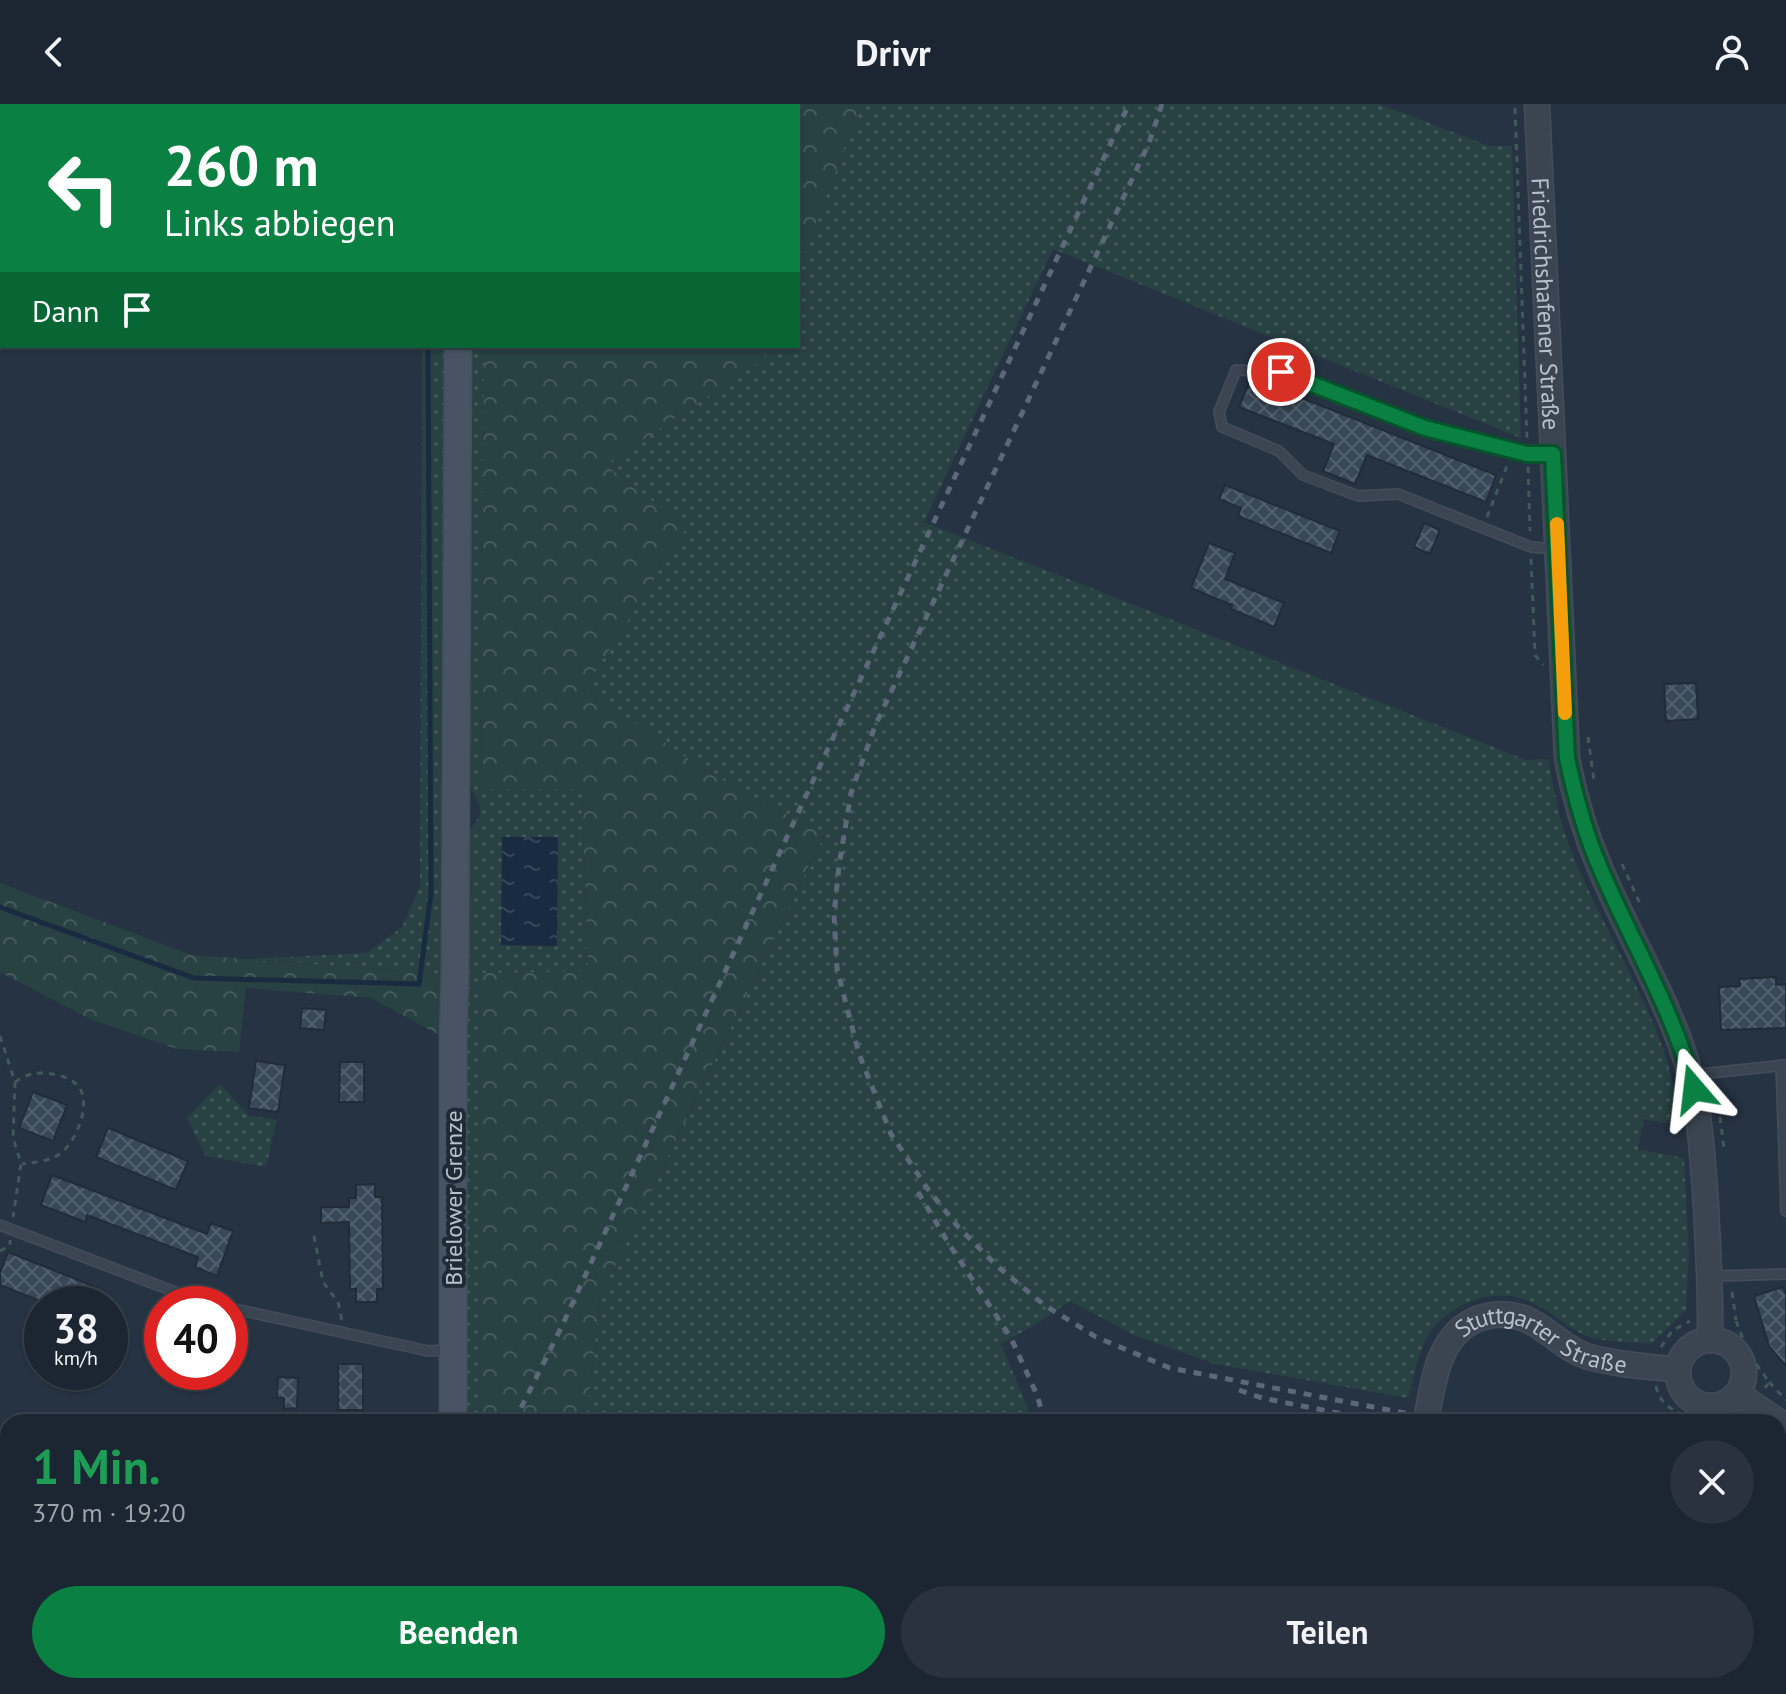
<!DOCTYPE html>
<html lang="de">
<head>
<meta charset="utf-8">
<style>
  body { margin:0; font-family:"PT Sans",sans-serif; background:#29323e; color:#f1f3f6; height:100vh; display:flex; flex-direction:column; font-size:30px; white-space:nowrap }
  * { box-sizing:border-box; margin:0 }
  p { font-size:26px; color:#a0a5ac }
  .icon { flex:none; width:44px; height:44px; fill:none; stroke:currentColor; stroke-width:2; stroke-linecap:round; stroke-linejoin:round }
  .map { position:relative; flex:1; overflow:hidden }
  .drawer { position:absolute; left:0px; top:1310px; width:1786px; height:280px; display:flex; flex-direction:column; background:#1c2632; border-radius:24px 24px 0 0; box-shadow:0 2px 6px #0004,0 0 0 2px #3a434d }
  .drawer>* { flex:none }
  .top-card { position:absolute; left:0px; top:0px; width:800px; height:244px; box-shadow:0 2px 6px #0004,0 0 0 2px #3a434d; background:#0b8043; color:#fff; overflow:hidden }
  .speed { position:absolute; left:24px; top:1182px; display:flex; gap:16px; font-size:40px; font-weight:700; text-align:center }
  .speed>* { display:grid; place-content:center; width:104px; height:104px; border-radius:50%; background:#1c2632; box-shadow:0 2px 6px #0004,0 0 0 2px #3a434d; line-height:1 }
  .speed small { font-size:20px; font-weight:400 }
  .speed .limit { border:12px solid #d22; background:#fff; color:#111 }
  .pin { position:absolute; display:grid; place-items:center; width:68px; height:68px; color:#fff; margin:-34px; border:4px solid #fff; border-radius:50%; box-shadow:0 2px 8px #0007 }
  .me { position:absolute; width:88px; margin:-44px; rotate:343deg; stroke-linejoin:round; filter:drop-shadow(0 0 6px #0008) }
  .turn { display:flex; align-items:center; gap:28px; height:168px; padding:0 32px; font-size:36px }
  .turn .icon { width:104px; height:104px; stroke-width:2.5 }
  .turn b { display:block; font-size:56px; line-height:68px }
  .then { display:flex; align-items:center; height:76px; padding:0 32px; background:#0003; gap:16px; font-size:30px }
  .round { display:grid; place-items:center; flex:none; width:84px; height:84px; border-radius:42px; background:#29323e }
  .headline { display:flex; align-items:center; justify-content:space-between; height:136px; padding:0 32px }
  h1 { font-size:48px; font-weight:800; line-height:60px; color:#1e9e55 }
  .action { display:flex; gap:16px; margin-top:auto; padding:16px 32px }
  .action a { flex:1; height:92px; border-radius:48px; background:#0b8043; color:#fff; font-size:32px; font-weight:800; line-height:92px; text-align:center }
  .action a+a { background:#29323e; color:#f1f3f6 }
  header { display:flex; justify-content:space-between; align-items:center; height:104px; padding:0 32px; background:#1c2632; font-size:36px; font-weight:800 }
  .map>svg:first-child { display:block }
</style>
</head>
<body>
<header><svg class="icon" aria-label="back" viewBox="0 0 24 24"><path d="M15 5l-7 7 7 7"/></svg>Drivr<svg class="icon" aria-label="person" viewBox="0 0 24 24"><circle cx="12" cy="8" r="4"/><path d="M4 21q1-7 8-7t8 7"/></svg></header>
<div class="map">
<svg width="1786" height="1590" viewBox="0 0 1786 1590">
  <defs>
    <pattern id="grass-dots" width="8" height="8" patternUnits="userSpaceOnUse" patternTransform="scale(2)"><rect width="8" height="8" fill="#284143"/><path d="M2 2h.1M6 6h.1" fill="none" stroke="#455b5d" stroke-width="1.8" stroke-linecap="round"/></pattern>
    <pattern id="forest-crowns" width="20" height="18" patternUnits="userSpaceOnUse" patternTransform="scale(2)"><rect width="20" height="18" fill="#284143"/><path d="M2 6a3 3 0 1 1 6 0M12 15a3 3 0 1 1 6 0" fill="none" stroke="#455b5d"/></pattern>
    <pattern id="water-ripples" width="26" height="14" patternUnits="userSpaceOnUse" patternTransform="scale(2)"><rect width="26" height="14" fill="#192b40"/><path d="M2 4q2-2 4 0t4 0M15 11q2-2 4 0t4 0" fill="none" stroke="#38485a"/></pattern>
    <pattern id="building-cross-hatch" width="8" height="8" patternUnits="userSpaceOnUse" patternTransform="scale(2)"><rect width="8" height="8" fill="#384858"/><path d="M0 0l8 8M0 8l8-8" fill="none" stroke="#53616f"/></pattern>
  </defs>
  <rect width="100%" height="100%" fill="#263342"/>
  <g fill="url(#grass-dots)">
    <path d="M859,0h520l110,42h23l9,292 -468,-189 -129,273 602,238 22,-1c6,30 11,60 22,89 27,69 68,131 93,201 9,25 13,51 18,77l-37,-7 -6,30 46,9 5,98 -3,54 -35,34c-19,-2 -44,-2 -61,-7 -24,-8 -41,-29 -64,-37 -35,-13 -76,4 -97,34 -11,17 -15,44 -21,64l-193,-34 -79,-28 -66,-35 -32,22 -37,21 26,62 4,16h-445l14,-125 224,-461 -118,-65 -122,-82 103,-162 -83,-62 159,-105 6,-14h29v-76l59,-154z"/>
    <path d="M422,242h26l-2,628 -200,-15 121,-6 35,-26 18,-41z"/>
    <path d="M467,242h17l-3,442 101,1 6,183 -106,2v448h-18l1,-586c23,-27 17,-28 0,-57z"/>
    <path d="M220,980l28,31 29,5 -11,47 -61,-11 -18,-38z"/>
    <path d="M0,1368l8,3v211h351l-4,8h-355z"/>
    <path d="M1778,1402h8v188h-392l2,-8h382z"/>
    <path d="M581,1582h455l-2,8h-453z"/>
  </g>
  <g fill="url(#forest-crowns)">
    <path d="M485,0h374l-2,12 -59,154v-164h-313z"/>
    <path d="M484,242h285l-6,14 -158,105 82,62 -102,161 121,83 118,64 -224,462 -14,125h-104v-449l106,-2 -6,-182h-101z"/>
    <path d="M0,779l192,72 254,19 1,65 -76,-41 -125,-10 -7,64 -62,-3 -85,-29 -92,-48z"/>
    <rect x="481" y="1582" width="100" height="8"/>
  </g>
  <path fill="url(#water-ripples)" d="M502,733h56l-1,109 -56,-1z"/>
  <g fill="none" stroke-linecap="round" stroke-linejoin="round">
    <g stroke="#192b40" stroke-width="5">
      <path d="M126,0l4,2"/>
      <path d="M428,2v-2"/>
      <path d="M0,803l194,71 225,6 12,-91 -3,-547"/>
    </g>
  </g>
  <g fill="url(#building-cross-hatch)" stroke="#212c39" stroke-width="2">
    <path d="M1251,274l245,97 -10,27 -119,-47 -12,29 -32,-13 11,-27 -95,-37z"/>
    <path d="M1225,381l115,46 -9,22 -93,-37 3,-8 -22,-9z"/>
    <path d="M1424,419l16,7 -10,24 -16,-7z"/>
    <path d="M1209,439l26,10 -10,26 59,24 -10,24 -43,-18 1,-4 -41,-17z"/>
    <path d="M1696,579l2,36 -32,2 -2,-37z"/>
    <path d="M1776,873v8l10,-1v44l-65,2 -2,-43 21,-1 -1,-7z"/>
    <path d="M302,904l24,2 -2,20 -24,-2z"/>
    <path d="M256,957l29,4 -7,47 -29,-4z"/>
    <path d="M340,958h24v40h-25z"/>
    <path d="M33,988l34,13 -14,36 -34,-13z"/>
    <path d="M108,1024l80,33 -12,29 -80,-33z"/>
    <path d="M52,1071l155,59 4,-11 22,8 -16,45 -22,-9 3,-10 -111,-42 -2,7 -44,-17z"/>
    <path d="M375,1080v13h7l1,92h-6v13h-21v-13h-6l-1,-67 -28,1v-16h28v-9h7v-13z"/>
    <path d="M8,1148l90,36 -6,16h-44l-48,-19v-12z"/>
    <path d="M1783,1183l3,8v71l-17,-20 -15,-50z"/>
    <rect x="338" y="1260" width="25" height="46"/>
    <path d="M278,1273l20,1 -1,30 -13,1v-11h-7z"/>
  </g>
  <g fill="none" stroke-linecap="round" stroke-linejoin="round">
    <g stroke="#444e5b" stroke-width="12">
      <g id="service">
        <path d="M1550,350h-23l-102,-26 -144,-56 -45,-2 -17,42 3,15 57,24 24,24 55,21 40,-2 133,53 23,2"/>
        <path d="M1781,961l5,146"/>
        <path d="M1691,971l95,-10"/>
        <path d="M0,1121l178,68 38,11"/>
        <path d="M1712,1172l74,-2"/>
        <path d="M230,1204l198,43 22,-1"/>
        <path d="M1341,1590l2,-8"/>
      </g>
    </g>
    <g stroke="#444e5b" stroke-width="27">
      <g id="tertiary">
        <path id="s1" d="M1537,0l30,654c7,38 18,75 33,110 25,60 59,116 81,177 19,53 21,106 25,161 2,45 5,89 4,134"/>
        <circle cx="1711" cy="1269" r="33"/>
        <path d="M1738,1290l48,33"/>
        <path id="s2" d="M1426,1318c7,-38 11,-89 54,-104 13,-4 29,-5 43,0 23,8 39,30 63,38 29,9 62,10 92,14"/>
        <path d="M1375,1590l1,-8"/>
      </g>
    </g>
    <g stroke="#444e5b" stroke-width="29">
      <g id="secondary">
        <path d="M460,2v-2"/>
        <path d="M453,1318v-383l2,-64 3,-629"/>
        <path d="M453,1590v-8"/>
      </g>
    </g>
    <g stroke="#415a5a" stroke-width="3" stroke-dasharray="6 6" stroke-linecap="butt">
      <path d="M1515,4l12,331"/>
      <path d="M1528,363l2,64"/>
      <path d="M1487,413l22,-56"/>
      <path d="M1531,455l4,96 8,10"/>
      <path d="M1588,633l6,44"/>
      <path d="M1622,760l20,44"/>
      <path d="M0,932l15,46 -2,55 8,27 -8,53"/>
      <path d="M15,978c5,-3 11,-7 17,-8 14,-3 38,1 47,13 13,18 -4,58 -21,68 -10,7 -24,7 -36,9"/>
      <path d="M1720,1013l4,32"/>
      <path d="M314,1132l9,46 15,20 4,19"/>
      <path d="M0,1147l10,-6v-5"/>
      <path d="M1732,1188l4,28"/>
      <path d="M1736,1217l12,31 21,30 -4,6"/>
      <path d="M1661,1243l11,-16 18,-10"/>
      <path d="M1769,1278l17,18"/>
      <path d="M1656,1282c4,24 27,28 47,36"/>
      <path d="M358,1590l4,-8"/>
    </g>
    <use href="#service" stroke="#3a4551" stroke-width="9"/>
    <use href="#tertiary" stroke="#3a4551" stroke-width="24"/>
    <use href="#secondary" stroke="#485464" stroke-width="26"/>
    <g stroke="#5c6978" stroke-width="5" stroke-dasharray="8 8" stroke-linecap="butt">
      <path d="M1162,0l-13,39 -274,583 -24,67 -12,73 -5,49 3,54 22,85 32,80 36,54 32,40 38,38 46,38 53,33 74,31 276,53"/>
      <path d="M918,1088l31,52 62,94 26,57 8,27"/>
      <path d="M1239,1286l23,8 121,24"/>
      <path d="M514,1318l48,-96 236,-513 331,-709"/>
      <path d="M385,1590l4,-8"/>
      <path d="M1049,1590l1,-8"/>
    </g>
  </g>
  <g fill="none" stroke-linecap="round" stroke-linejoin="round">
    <g stroke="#07532c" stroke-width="20">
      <path id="route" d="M1281,268l144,56 102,26h26l14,304c8,38 18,76 34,112 31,73 73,141 93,219"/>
    </g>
    <use href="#route" stroke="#0b8043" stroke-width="14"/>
    <path stroke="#f59e0b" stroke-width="14" d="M1557,420l8,189"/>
  </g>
  <g text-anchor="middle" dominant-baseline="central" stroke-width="8" stroke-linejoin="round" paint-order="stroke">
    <g font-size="24" fill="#b7c0cb" stroke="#1f2a37">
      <text stroke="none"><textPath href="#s1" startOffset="200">Friedrichshafener Straße</textPath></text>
      <text transform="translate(453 1094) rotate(-90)">Brielower Grenze</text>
      <text stroke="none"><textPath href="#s2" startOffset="190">Stuttgarter Straße</textPath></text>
    </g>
  </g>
</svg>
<div class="speed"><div>38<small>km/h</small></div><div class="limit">40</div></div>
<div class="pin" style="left:1281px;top:268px;background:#d93025"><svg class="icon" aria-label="arrive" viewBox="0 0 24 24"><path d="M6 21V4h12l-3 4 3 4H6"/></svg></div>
<svg class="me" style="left:1694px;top:985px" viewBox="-20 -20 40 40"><path d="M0-17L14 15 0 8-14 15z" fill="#0b8043" stroke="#fff" stroke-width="4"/></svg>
<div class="top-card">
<div class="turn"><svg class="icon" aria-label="left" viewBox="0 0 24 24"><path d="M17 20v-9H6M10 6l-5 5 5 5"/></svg><div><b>260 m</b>Links abbiegen</div></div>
<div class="then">Dann<svg class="icon" aria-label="arrive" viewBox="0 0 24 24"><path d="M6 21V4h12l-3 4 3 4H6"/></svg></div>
</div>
<section class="drawer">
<div class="headline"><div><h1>1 Min.</h1><p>370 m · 19:20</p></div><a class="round"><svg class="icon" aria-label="close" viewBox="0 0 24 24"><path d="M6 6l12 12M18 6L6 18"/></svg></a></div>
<div class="action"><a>Beenden</a><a>Teilen</a></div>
</section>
</div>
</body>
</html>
